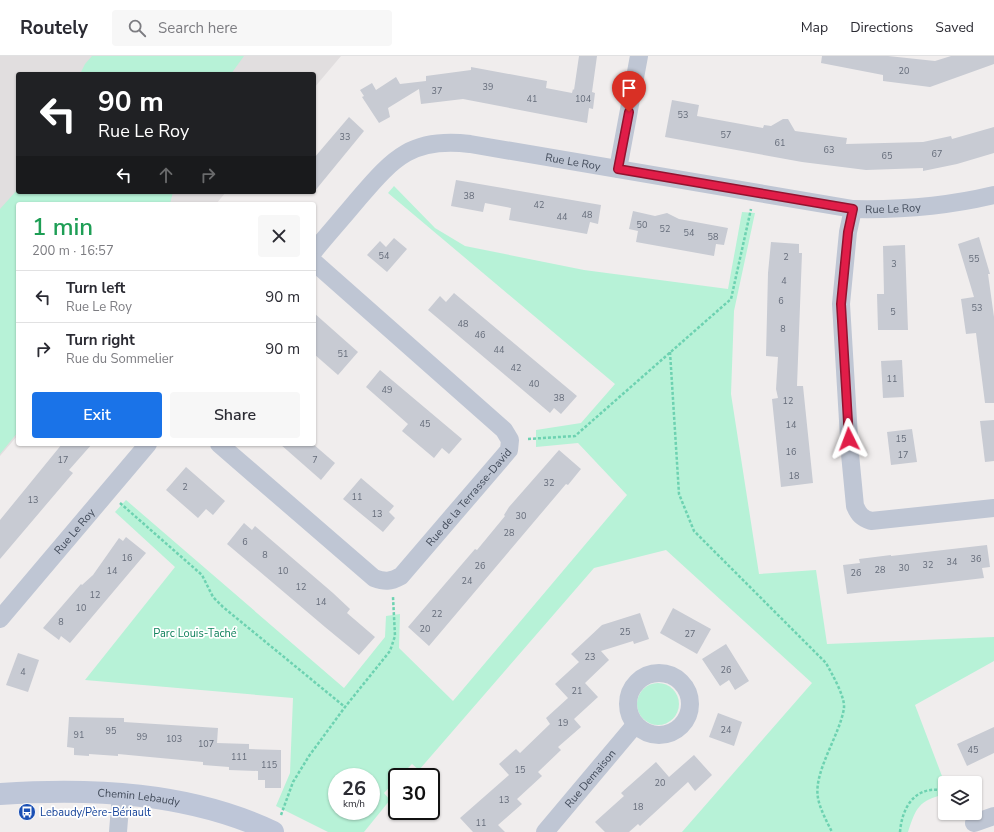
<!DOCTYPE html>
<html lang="en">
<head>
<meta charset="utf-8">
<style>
  body { margin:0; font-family:"Nunito Sans",sans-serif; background:#f7f7f7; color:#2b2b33; height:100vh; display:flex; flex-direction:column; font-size:15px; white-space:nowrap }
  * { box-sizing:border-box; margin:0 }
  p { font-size:13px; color:#7c7c81 }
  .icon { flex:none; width:22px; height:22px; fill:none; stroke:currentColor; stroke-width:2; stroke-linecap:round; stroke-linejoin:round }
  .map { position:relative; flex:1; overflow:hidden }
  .sheet { position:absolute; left:16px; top:146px; width:300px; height:244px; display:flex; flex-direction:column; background:#fff; border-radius:4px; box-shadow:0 1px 3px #0004 }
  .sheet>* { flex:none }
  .guide { position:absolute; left:16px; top:16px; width:300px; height:122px; border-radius:4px; box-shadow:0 1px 3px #0004; background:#202124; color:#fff; overflow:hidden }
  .tools { position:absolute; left:938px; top:720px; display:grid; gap:8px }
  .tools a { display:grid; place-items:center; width:44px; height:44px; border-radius:4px; background:#fff; box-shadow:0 1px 3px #0004; font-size:20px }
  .speed { position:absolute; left:328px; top:712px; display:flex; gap:8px; font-size:20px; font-weight:700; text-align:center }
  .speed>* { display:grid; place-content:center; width:52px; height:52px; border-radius:50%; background:#fff; box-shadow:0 1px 3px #0004; line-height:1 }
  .speed small { font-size:10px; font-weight:400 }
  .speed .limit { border:2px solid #111; border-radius:6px; background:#fff; color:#111 }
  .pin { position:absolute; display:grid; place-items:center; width:34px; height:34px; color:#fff; margin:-41px -17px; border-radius:50% 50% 50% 0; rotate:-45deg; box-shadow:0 0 4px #0007 }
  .pin .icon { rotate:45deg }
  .me { position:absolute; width:44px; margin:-22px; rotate:357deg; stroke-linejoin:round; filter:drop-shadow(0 0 3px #0008) }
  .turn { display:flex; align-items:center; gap:14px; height:84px; padding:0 16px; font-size:18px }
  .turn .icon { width:52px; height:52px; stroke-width:2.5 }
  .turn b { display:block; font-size:28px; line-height:34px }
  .lanes { display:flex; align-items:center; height:38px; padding:0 16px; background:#0003; justify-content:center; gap:20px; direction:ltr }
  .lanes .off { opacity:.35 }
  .round { display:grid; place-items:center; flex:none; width:42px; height:42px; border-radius:4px; background:#f7f7f7 }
  .overview { display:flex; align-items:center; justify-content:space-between; height:68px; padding:0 16px }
  h1 { font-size:24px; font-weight:600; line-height:30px; color:#1e9e55 }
  .button { display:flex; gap:8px; margin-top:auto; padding:8px 16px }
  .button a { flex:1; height:46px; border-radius:4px; background:#1a73e8; color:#fff; font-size:16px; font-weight:600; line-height:46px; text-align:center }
  .button a+a { background:#f7f7f7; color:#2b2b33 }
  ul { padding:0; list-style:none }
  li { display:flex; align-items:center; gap:12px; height:52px; padding:0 16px; border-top:1px solid #e1e1e2 }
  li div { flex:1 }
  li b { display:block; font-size:15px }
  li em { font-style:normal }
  header { display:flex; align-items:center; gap:24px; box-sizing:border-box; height:56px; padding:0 20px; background:#fff; border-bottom:1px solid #e1e1e2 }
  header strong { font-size:19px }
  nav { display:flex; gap:22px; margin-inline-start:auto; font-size:14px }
  .search { width:280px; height:36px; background:#f7f7f7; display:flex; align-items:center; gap:10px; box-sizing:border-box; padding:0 14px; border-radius:4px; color:#7c7c81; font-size:15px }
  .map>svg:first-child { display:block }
</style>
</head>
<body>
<header>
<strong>Routely</strong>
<div class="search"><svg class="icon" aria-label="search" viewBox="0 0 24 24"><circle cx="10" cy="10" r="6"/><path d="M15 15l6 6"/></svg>Search here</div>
<nav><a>Map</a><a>Directions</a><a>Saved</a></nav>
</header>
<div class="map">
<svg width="994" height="776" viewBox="0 0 994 776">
  <rect width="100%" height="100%" fill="#f0eded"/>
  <path fill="#e1dedf" d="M0,0h341l-27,32v-14h-296v118h208l-10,12h-198v231l-18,21z"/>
  <g fill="#b7f2d7" fill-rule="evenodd">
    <path d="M92,0h152l-13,18h-151l5,-10z"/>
    <path d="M394,130l41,42 30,18 119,24 144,19 14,-77 13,1 -21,98 -3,83 28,180 57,-4 11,74 167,-7v24l-79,44 30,79v10c-27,7 -29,14 -37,38h-226l130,-149 -146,-133 -72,18 -175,202 -7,-6 -13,13h-2v2l-13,14 6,7 -26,32h-36l-52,-26 14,-33 3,-75 -208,-18 90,-113 -60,-55 11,-12 218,188 41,-51 1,-21 14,-2 -1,34 54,53 174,-206 -49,-52 -42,4v-17l45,-7 34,-39 -227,-191zM337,721h34v34h-34z"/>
    <path d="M18,133v3h155l-3,12h-152v228l-18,22v-245z"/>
    <circle cx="658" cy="648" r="21"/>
  </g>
  <g fill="#c8cbd3">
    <path d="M579,0h18l-5,36 3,1 -2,16 -4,-1 -2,15 -124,-24 -42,5 -2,-15 -31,19 2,9 -11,6 -17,-26 2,-1 -4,-6 12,-7 4,7 20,-13 4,7 26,-3v-5l45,-6v-3l76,14 -1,7 26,5 1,-4 1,1z"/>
    <path d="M822,0h66l47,5 16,-5h43v8l-64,23 -47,-6v-6l-62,-12z"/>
    <path d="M672,44l27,5 -2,11 66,12 1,-3 7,1 12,-7h5l7,12 52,7 -1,6 77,-2 28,-6 1,3 42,-12v26l-37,11 -34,7v-3l-57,2 -64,-8 -137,-25z"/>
    <path d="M349,61l15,14 -50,61v-34z"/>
    <path d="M456,124l145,25 -3,19 -8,-2 -3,12 -78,-14 2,-12 -26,-5 -2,9 -32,-6z"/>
    <path d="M633,155l22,5 12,-3 12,6 49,9 -4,17 -8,-1 -2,12 -78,-14 2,-11 -9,-2z"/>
    <path d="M979,181l11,37h-2l6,43v86h-9l-9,-70 -10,1 -5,-35 13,-2 -16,-53z"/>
    <path d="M394,182l13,11 -20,23 -20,-17 13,-14 6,6z"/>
    <path d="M771,186l28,2v9h3l-5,133h6l10,97 -32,4 -9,-88 6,-1 -2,-9 2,-32 -12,-1 2,-83z"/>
    <path d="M905,189l3,85h-30l-1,-36h7l-1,-48z"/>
    <path d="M454,237l123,103 -16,18 -7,-6 -4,5 -122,-103 12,-14 6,6z"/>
    <path d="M314,257l44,39 -20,23 -24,-21z"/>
    <path d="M902,304l2,37 -21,1 -2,-37z"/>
    <path d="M380,314l82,69 -13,15 -7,-6 -8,10 -32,-27 6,-7 -42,-37z"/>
    <path d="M994,364v41l-9,1 -5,-41z"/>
    <path d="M912,373l5,33 -26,3 -4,-33z"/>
    <path d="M62,388h30l-23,26 4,3 -73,86v-39z"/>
    <path d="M280,388h33l22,19 -14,17z"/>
    <path d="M559,394l22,19 -13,16 -2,-1 -137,162 -21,-19 67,-78 2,1 28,-34 -1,-1 5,-8z"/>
    <path d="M186,411l39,34 -12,14 -7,-6 -8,9 -32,-28z"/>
    <path d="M361,422l33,28 -5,6 6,6 -12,14 -40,-33z"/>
    <path d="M244,467l8,7 3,-4 78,67 17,16 -3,4 28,24 -16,18 -34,-28 -98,-83z"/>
    <path d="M126,481l20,16 -76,90 -9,-7 -2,4 -16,-12 38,-44 1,1 11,-10 26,-37 4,3z"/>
    <path d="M987,489l3,22 -8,1 2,10 -137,16 -4,-29 17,-2 -1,-4 32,-4v1z"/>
    <path d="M673,552l38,21 -14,25 -37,-21z"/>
    <path d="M640,557l9,26 -15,5 -1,-3 -32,10 8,9 -24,23 13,14 -24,22 7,8 -23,20 3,3 -23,22 4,4 -25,23 5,5 -24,21 7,7h-32l-13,-14 49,-43 -10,-11 17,-15 4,4 30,-29 -4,-6 22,-20 -13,-14 24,-22 -8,-8 31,-29z"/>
    <path d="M726,588l23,37 -14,9 -6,-10 -9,6 -18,-27z"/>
    <path d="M18,597l21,7 -11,32 -22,-7z"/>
    <path d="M718,657l24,9 -8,24 -25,-9z"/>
    <path d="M69,661l55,1v4l94,6 -1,15 32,1v5l32,1v38h-16v-8h-7v-9l-29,-1v-3l-26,-2v-3l-85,-8v2l-29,-2v2l-15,-1v-7l-7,-1z"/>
    <path d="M994,671v26l-27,13 -10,-22z"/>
    <path d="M694,699l18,20 -17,16 -7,-9 -48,44 -2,-2 -9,8h-24l-10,-10 29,-26 -3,-3 35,-31 13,15z"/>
  </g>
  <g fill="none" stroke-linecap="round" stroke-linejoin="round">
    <g stroke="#6dd2b1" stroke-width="2.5" stroke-dasharray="3 2" stroke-linecap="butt">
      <path d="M670,296l9,142 15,37 132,132c6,11 19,33 18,45 -4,27 -31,64 -26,90 2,11 9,24 14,34"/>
      <path d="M528,383l47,-3 156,-137 20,-90"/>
      <path d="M120,447l82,72 11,22 10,10 122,100"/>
      <path d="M281,759l12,-33 16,-26 36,-49 45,-56 5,-15 -2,-39"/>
      <path d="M900,776c2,-24 14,-45 40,-42l5,13"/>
    </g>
    <g stroke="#bfc6d4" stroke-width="18">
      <path d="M618,113l21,-113"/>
      <path d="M853,153l-5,23 -7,72 9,150 5,52c4,9 7,12 16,15l123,-13"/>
      <path id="s1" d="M314,195c15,-18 30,-35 45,-53 35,-41 54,-61 111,-54l383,65c47,1 95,-3 141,-14"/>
      <path id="s2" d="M219,388l155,134c11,4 16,4 27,-2l108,-126 1,-10 -6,-10 -190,-168"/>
      <path id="s3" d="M0,563l148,-175"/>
      <circle cx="659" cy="648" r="31"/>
      <path d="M974,767l20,-7"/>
      <path d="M118,776l3,-38"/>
      <path id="s4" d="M545,776l90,-107"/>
    </g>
    <path stroke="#bec6d8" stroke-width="22" id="s5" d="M0,738c92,-6 189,-2 273,38"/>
  </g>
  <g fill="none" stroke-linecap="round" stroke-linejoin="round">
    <g stroke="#92132f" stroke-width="10">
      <path id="route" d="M629,56l-11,57 235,40 -5,23 -7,72 8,135"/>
    </g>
    <use href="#route" stroke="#e11d48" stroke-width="7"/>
  </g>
  <defs>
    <g id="bus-disc" transform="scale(0.9)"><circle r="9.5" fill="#1a4fb4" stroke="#fff"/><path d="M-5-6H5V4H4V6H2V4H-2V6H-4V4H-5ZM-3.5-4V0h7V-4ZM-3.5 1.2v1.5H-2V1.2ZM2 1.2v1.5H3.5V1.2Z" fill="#fff"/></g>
  </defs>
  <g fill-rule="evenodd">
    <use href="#bus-disc" x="27" y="756"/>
  </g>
  <g text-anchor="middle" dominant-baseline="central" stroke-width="3.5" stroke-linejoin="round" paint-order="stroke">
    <g font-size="9" fill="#656c7a">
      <text x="904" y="15">20</text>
      <text x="488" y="31">39</text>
      <text x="437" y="35">37</text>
      <text x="532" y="43">41</text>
      <text x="583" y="43">104</text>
      <text x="683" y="59">53</text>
      <text x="726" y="79">57</text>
      <text x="345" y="81">33</text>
      <text x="780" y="87">61</text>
      <text x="829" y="94">63</text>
      <text x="937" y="98">67</text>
      <text x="887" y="100">65</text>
      <text x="469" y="140">38</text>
      <text x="539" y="149">42</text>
      <text x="587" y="159">48</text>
      <text x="562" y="161">44</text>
      <text x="642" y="169">50</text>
      <text x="665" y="173">52</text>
      <text x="689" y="177">54</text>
      <text x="713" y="181">58</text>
      <text x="384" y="200">54</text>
      <text x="786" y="201">2</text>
      <text x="974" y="203">55</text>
      <text x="894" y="208">3</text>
      <text x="784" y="225">4</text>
      <text x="781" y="245">6</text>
      <text x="977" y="252">53</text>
      <text x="893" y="256">5</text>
      <text x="463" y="268">48</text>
      <text x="783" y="273">8</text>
      <text x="480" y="279">46</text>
      <text x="499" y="294">44</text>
      <text x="343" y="298">51</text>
      <text x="516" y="312">42</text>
      <text x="892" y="323">11</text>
      <text x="534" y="328">40</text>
      <text x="387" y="334">49</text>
      <text x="559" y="342">38</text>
      <text x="788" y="345">12</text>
      <text x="425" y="368">45</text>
      <text x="791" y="369">14</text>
      <text x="901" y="383">15</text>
      <text x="791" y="396">16</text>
      <text x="903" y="399">17</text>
      <text x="63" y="404">17</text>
      <text x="315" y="404">7</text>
      <text x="794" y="420">18</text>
      <text x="549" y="427">32</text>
      <text x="185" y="431">2</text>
      <text x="357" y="441">11</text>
      <text x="33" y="444">13</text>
      <text x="377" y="458">13</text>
      <text x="521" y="460">30</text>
      <text x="509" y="477">28</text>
      <text x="245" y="486">6</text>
      <text x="265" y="499">8</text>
      <text x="127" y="502">16</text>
      <text x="976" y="503">36</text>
      <text x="952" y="506">34</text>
      <text x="928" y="509">32</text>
      <text x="480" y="510">26</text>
      <text x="904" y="512">30</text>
      <text x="880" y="514">28</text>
      <text x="112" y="515">14</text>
      <text x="283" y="515">10</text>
      <text x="856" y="517">26</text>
      <text x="467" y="525">24</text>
      <text x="301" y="531">12</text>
      <text x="95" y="539">12</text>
      <text x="321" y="546">14</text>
      <text x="81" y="552">10</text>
      <text x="437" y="558">22</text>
      <text x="61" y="566">8</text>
      <text x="425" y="573">20</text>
      <text x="625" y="576">25</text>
      <text x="690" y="578">27</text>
      <text x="590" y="601">23</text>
      <text x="726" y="614">26</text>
      <text x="23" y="616">4</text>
      <text x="577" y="635">21</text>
      <text x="563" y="667">19</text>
      <text x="726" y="674">24</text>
      <text x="111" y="675">95</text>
      <text x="79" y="679">91</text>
      <text x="142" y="681">99</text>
      <text x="174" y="683">103</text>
      <text x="206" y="688">107</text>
      <text x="973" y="694">45</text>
      <text x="239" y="701">111</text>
      <text x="269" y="709">115</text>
      <text x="520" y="714">15</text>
      <text x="660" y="727">20</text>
      <text x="504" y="744">13</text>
      <text x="638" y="751">18</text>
      <text x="481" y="767">11</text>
    </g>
    <g font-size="11" fill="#444d5c" stroke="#fff">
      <text stroke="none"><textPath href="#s1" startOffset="305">Rue Le Roy</textPath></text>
      <text stroke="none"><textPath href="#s1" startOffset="629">Rue Le Roy</textPath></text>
      <text stroke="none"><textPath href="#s2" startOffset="337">Rue de la Terrasse-David</textPath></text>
      <text stroke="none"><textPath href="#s3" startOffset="115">Rue Le Roy</textPath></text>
      <text stroke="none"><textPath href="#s4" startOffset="70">Rue Demaison</textPath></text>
      <text stroke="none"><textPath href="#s5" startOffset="139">Chemin Lebaudy</textPath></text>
    </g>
    <g font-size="11" fill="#10825c" stroke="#fff">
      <text x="195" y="577">Parc Louis-Taché</text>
    </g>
    <g font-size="11" fill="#164399" stroke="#fff" text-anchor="start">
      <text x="40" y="756">Lebaudy/Père-Bériault</text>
    </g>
  </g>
</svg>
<div class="tools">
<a><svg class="icon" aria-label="layers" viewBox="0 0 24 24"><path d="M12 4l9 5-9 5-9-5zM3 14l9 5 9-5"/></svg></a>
</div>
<div class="speed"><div>26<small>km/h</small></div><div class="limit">30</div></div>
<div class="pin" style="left:629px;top:56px;background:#d93025"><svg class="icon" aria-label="arrive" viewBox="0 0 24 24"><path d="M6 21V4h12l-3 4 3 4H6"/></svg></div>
<svg class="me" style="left:849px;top:383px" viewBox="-20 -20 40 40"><path d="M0-17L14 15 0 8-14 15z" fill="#e11d48" stroke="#fff" stroke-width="4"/></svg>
<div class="guide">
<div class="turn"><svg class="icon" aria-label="left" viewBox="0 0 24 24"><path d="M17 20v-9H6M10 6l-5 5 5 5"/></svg><div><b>90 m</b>Rue Le Roy</div></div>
<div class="lanes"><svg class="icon" aria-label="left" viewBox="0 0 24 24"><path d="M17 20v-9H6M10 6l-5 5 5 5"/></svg><svg class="icon off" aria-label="ahead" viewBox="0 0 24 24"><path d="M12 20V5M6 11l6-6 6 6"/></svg><svg class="icon off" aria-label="right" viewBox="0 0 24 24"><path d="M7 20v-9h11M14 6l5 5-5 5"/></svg></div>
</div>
<section class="sheet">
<div class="overview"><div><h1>1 min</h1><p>200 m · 16:57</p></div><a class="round"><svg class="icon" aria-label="close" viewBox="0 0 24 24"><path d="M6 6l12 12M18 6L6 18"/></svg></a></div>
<ul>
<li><svg class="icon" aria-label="left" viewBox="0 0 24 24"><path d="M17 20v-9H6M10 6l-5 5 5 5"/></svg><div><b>Turn left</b><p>Rue Le Roy</p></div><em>90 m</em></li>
<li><svg class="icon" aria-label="right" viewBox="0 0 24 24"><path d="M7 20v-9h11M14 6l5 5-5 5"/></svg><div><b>Turn right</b><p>Rue du Sommelier</p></div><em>90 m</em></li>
</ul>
<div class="button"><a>Exit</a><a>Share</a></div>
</section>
</div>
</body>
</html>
